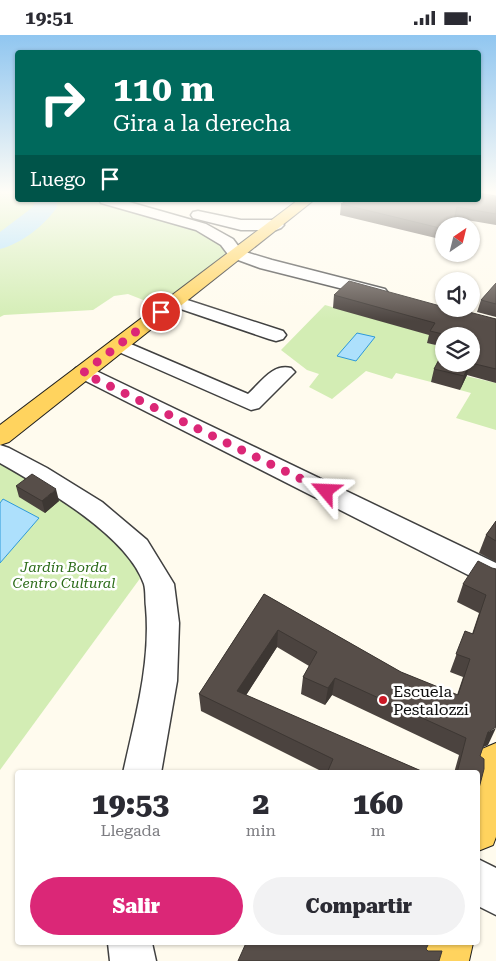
<!DOCTYPE html>
<html lang="es">
<head>
<meta charset="utf-8">
<style>
  body { margin:0; font-family:"Roboto Serif",serif; background:#f2f2f3; color:#2b2b33; height:100vh; display:flex; flex-direction:column; font-size:19px; white-space:nowrap }
  * { box-sizing:border-box; margin:0 }
  p { font-size:16px; color:#7c7c81 }
  .icon { flex:none; width:28px; height:28px; fill:none; stroke:currentColor; stroke-width:2; stroke-linecap:round; stroke-linejoin:round }
  .map { position:relative; flex:1; overflow:hidden }
  .panel { position:absolute; left:15px; top:735px; width:465px; height:175px; display:flex; flex-direction:column; background:#fff; border-radius:5px; box-shadow:0 1px 4px #0004 }
  .panel>* { flex:none }
  .hud { position:absolute; left:15px; top:15px; width:466px; height:152px; border-radius:5px; box-shadow:0 1px 4px #0004; background:#00695c; color:#fff; overflow:hidden }
  .needle { width:32px; rotate:35deg }
  .tools { position:absolute; left:435px; top:182px; display:grid; gap:10px }
  .tools a { display:grid; place-items:center; width:45px; height:45px; border-radius:50%; background:#fff; box-shadow:0 1px 4px #0004; font-size:25px }
  .pin { position:absolute; display:grid; place-items:center; width:42px; height:42px; color:#fff; margin:-21px; border:2px solid #fff; border-radius:50%; box-shadow:0 1px 5px #0007 }
  .me { position:absolute; width:55px; margin:-28px; rotate:296deg; stroke-linejoin:round; filter:drop-shadow(0 0 4px #0008) }
  .turn { display:flex; align-items:center; gap:18px; height:105px; padding:0 15px; font-size:22px }
  .turn .icon { width:65px; height:65px; stroke-width:2.5 }
  .turn b { display:block; font-size:35px; line-height:42px }
  .then { display:flex; align-items:center; height:48px; padding:0 15px; background:#0003; gap:10px; font-size:19px }
  .eta { display:flex; justify-content:space-evenly; align-items:center; height:85px; text-align:center }
  .eta b { font-size:30px; font-weight:800; line-height:35px }
  .action { display:flex; gap:10px; margin-top:auto; padding:10px 15px }
  .action a { flex:1; height:58px; border-radius:30px; background:#db2777; color:#fff; font-size:20px; font-weight:800; line-height:58px; text-align:center }
  .action a+a { background:#f2f2f3; color:#2b2b33 }
  .status { display:flex; justify-content:space-between; align-items:center; height:35px; padding:0 25px; background:#fff; direction:ltr }
  .status svg { height:14px; fill:currentColor }
  .map>svg:first-child { display:block }
</style>
</head>
<body>
<div class="status"><b>19:51</b><svg viewBox="0 0 49 12"><path d="M0 12V9h3v3zM5 12V6h3v6zM10 12V3h3v9zM15 12V0h3v12zM26 1h20v11H26zM47 4h2v5h-2z"/></svg></div>
<div class="map">
<svg width="496" height="926" viewBox="0 0 496 926">
  <rect width="100%" height="100%" fill="#fffbee"/>
  <g fill="#d3edb4">
    <path d="M0,156h17l1,9h71l91,23 34,16 9,8 3,9 -70,49 -28,-11 -14,2 -21,14 -89,5 -4,2z"/>
    <path d="M325,270l106,30 -3,8 16,4v11l-13,24 -35,-9 -4,6 -26,-8 -34,28 -23,-12 10,-13 -12,-4 -26,-20z"/>
    <path d="M466,341l30,7v47l-40,-12 15,-25 -11,-3z"/>
    <path d="M0,421l135,95 9,22 -144,197z"/>
  </g>
  <g fill="#ade0fc" stroke="#2d99d9">
    <path d="M357,298l18,4 -19,24 -19,-5z"/>
    <path d="M3,464l36,19 -39,45v-60z"/>
  </g>
  <g fill="none" stroke-linecap="round" stroke-linejoin="round">
    <path fill="#ade0fc" fill-rule="evenodd" d="M35,165h22v7c-12,18 -36,37 -57,42v-17l33,-25z"/>
    <g stroke="#404040" stroke-width="3">
      <g id="minor">
        <path d="M99,165h23l84,24 27,15 9,12 30,9 113,29 3,4 -3,4 -6,1 -119,-30 -30,-11 -9,-12 -25,-15 -95,-27z"/>
        <path d="M198,176l43,9h35l5,2 3,3 -3,3 -5,2h-35l-48,-12 -2,-3 2,-3z"/>
        <path d="M175,261l108,35 3,4 -3,4 -7,2 -7,-2 -100,-34 -3,-4 3,-4z"/>
        <path d="M119,304l129,55c13,-12 25,-31 43,-26l4,4 -36,36 -8,2 -139,-61 -3,-4 3,-4z"/>
        <path d="M83,331l7,2 406,195v24l-10,-3 -410,-208 -4,-4 4,-4z"/>
        <path d="M0,410l9,3 38,20 55,34 45,38 27,44 5,39 -2,58 -16,92h-38c12,-55 28,-110 23,-166 -1,-7 0,-16 -2,-23 -17,-49 -100,-96 -144,-121z"/>
        <path d="M478,824l18,9v47l-18,-9z"/>
        <path d="M108,908h44l4,18h-46z"/>
      </g>
    </g>
    <g stroke="#1e1e1e" stroke-width="2">
      <g id="major">
        <path d="M298,165h16l-305,242 -9,3v-20z"/>
        <path d="M496,708v94l-3,8 -15,6v-78h-4l8,-24z"/>
        <path d="M427,908h46l-4,18h-48z"/>
      </g>
    </g>
    <use href="#minor" fill="#fff" fill-rule="evenodd"/>
    <use href="#major" fill="#ffd35e" fill-rule="evenodd"/>
  </g>
  <g fill="#4b433f">
    <path d="M496,161v29l-41,-7 -11,8v14l-104,-25 1,-11z"/>
    <path d="M496,248v34l-19,-5 4,-12z"/>
    <path d="M334,260l133,19 29,5v64l-29,-8 -7,15 -29,-8 3,-13 10,-5h27v-28h-27v11l-17,-4 2,-8 -96,-27z"/>
    <path d="M16,451l43,15 -14,12 -26,-16z"/>
    <path d="M496,486v41l-17,-9 7,-18z"/>
    <path d="M492,533l-4,177 -5,2 -3,9 -2,17h-24l5,-18 -127,-60 -7,10 -24,-11 2,-17 6,-11 -32,-19 -31,48 180,78h-101l-124,-62 -2,-17 65,-100 137,78 56,23 6,-18 -13,-5 15,-41 7,3 7,-21 -22,-11 6,-18z"/>
  </g>
  <g fill="#3d3733">
    <path d="M469,329l-2,11 -7,15 4,-14z"/>
    <path d="M56,454l3,12 -14,12 -3,-12z"/>
    <path d="M278,595l-1,17 -39,61 -1,-17z"/>
    <path d="M335,643l-3,17 -7,10 3,-17z"/>
    <path d="M496,693l-8,17 -8,3 8,-16z"/>
  </g>
  <g fill="#574e49" stroke="#3d3733">
    <path d="M479,158l17,3v18l-39,-7 -4,19h-9v3l-103,-25 7,-4h131z"/>
    <path d="M349,246l95,26v2h5l18,5 2,-2 27,7v50l-25,-6v-27h-20l-21,-5 5,-8 -101,-28z"/>
    <path d="M496,248v21l-15,-4z"/>
    <path d="M444,315v14h25l-5,12 -30,-7z"/>
    <path d="M32,439l24,15 -14,12 -26,-15z"/>
    <path d="M496,486v20l-10,-6z"/>
    <path d="M478,526l14,7 4,1v158l-8,5 -8,24 4,3v10l-6,23v-19h-21l9,-35 -131,-60 -7,10 -25,-11 14,-25 -39,-22 -41,61 189,82h-99l6,-14 -134,-65 65,-100 137,78 57,23 12,-36 -14,-5 9,-23 8,3 13,-39 -23,-11z"/>
    <path d="M246,908h183l-3,6 2,2h14l-3,10h-201z"/>
  </g>
  <linearGradient id="sky" x2="0" y2="1"><stop stop-color="#90c6f0"/><stop offset="0.55" stop-color="#fffdf7"/><stop offset="1" stop-color="#fffdf7" stop-opacity="0"/></linearGradient>
  <rect width="496" height="286" fill="url(#sky)"/>
  <g fill="none" stroke-linecap="round" stroke-linejoin="round">
    <path stroke="#db2777" stroke-width="9" stroke-dasharray="0 16.2" d="M161,277l-78,61 243,118"/>
  </g>
  <circle fill="#ca1926" stroke="#fff" stroke-width="2" cx="383" cy="665" r="5"/>
  <g text-anchor="middle" dominant-baseline="central" stroke-width="5" stroke-linejoin="round" paint-order="stroke">
    <g font-size="14" font-style="italic" fill="#2b6b18" stroke="#fff">
      <text x="64" y="532">Jardín Borda<tspan x="64" dy="16">Centro Cultural</tspan></text>
    </g>
    <g font-size="16" fill="#0d0d0d" stroke="#fff" text-anchor="start">
      <text x="393" y="656">Escuela<tspan x="393" dy="18">Pestalozzi</tspan></text>
    </g>
  </g>
</svg>
<div class="tools">
<a><svg class="needle" viewBox="-14 -14 28 28"><path d="M0-13l5 13h-10z" fill="#e53935"/><path d="M0 13l5-13h-10z" fill="#7c7c81"/></svg></a>
<a><svg class="icon" aria-label="sound" viewBox="0 0 24 24"><path d="M4 9h4l5-4v14l-5-4H4zM17 9q2 3 0 6"/></svg></a>
<a><svg class="icon" aria-label="layers" viewBox="0 0 24 24"><path d="M12 4l9 5-9 5-9-5zM3 14l9 5 9-5"/></svg></a>
</div>
<div class="pin" style="left:161px;top:277px;background:#d93025"><svg class="icon" aria-label="arrive" viewBox="0 0 24 24"><path d="M6 21V4h12l-3 4 3 4H6"/></svg></div>
<svg class="me" style="left:326px;top:456px" viewBox="-20 -20 40 40"><path d="M0-17L14 15 0 8-14 15z" fill="#db2777" stroke="#fff" stroke-width="4"/></svg>
<div class="hud">
<div class="turn"><svg class="icon" aria-label="right" viewBox="0 0 24 24"><path d="M7 20v-9h11M14 6l5 5-5 5"/></svg><div><b>110 m</b>Gira a la derecha</div></div>
<div class="then">Luego<svg class="icon" aria-label="arrive" viewBox="0 0 24 24"><path d="M6 21V4h12l-3 4 3 4H6"/></svg></div>
</div>
<section class="panel">
<div class="eta">
<div><b>19:53</b><p>Llegada</p></div>
<div><b>2</b><p>min</p></div>
<div><b>160</b><p>m</p></div>
</div>
<div class="action"><a>Salir</a><a>Compartir</a></div>
</section>
</div>
</body>
</html>
